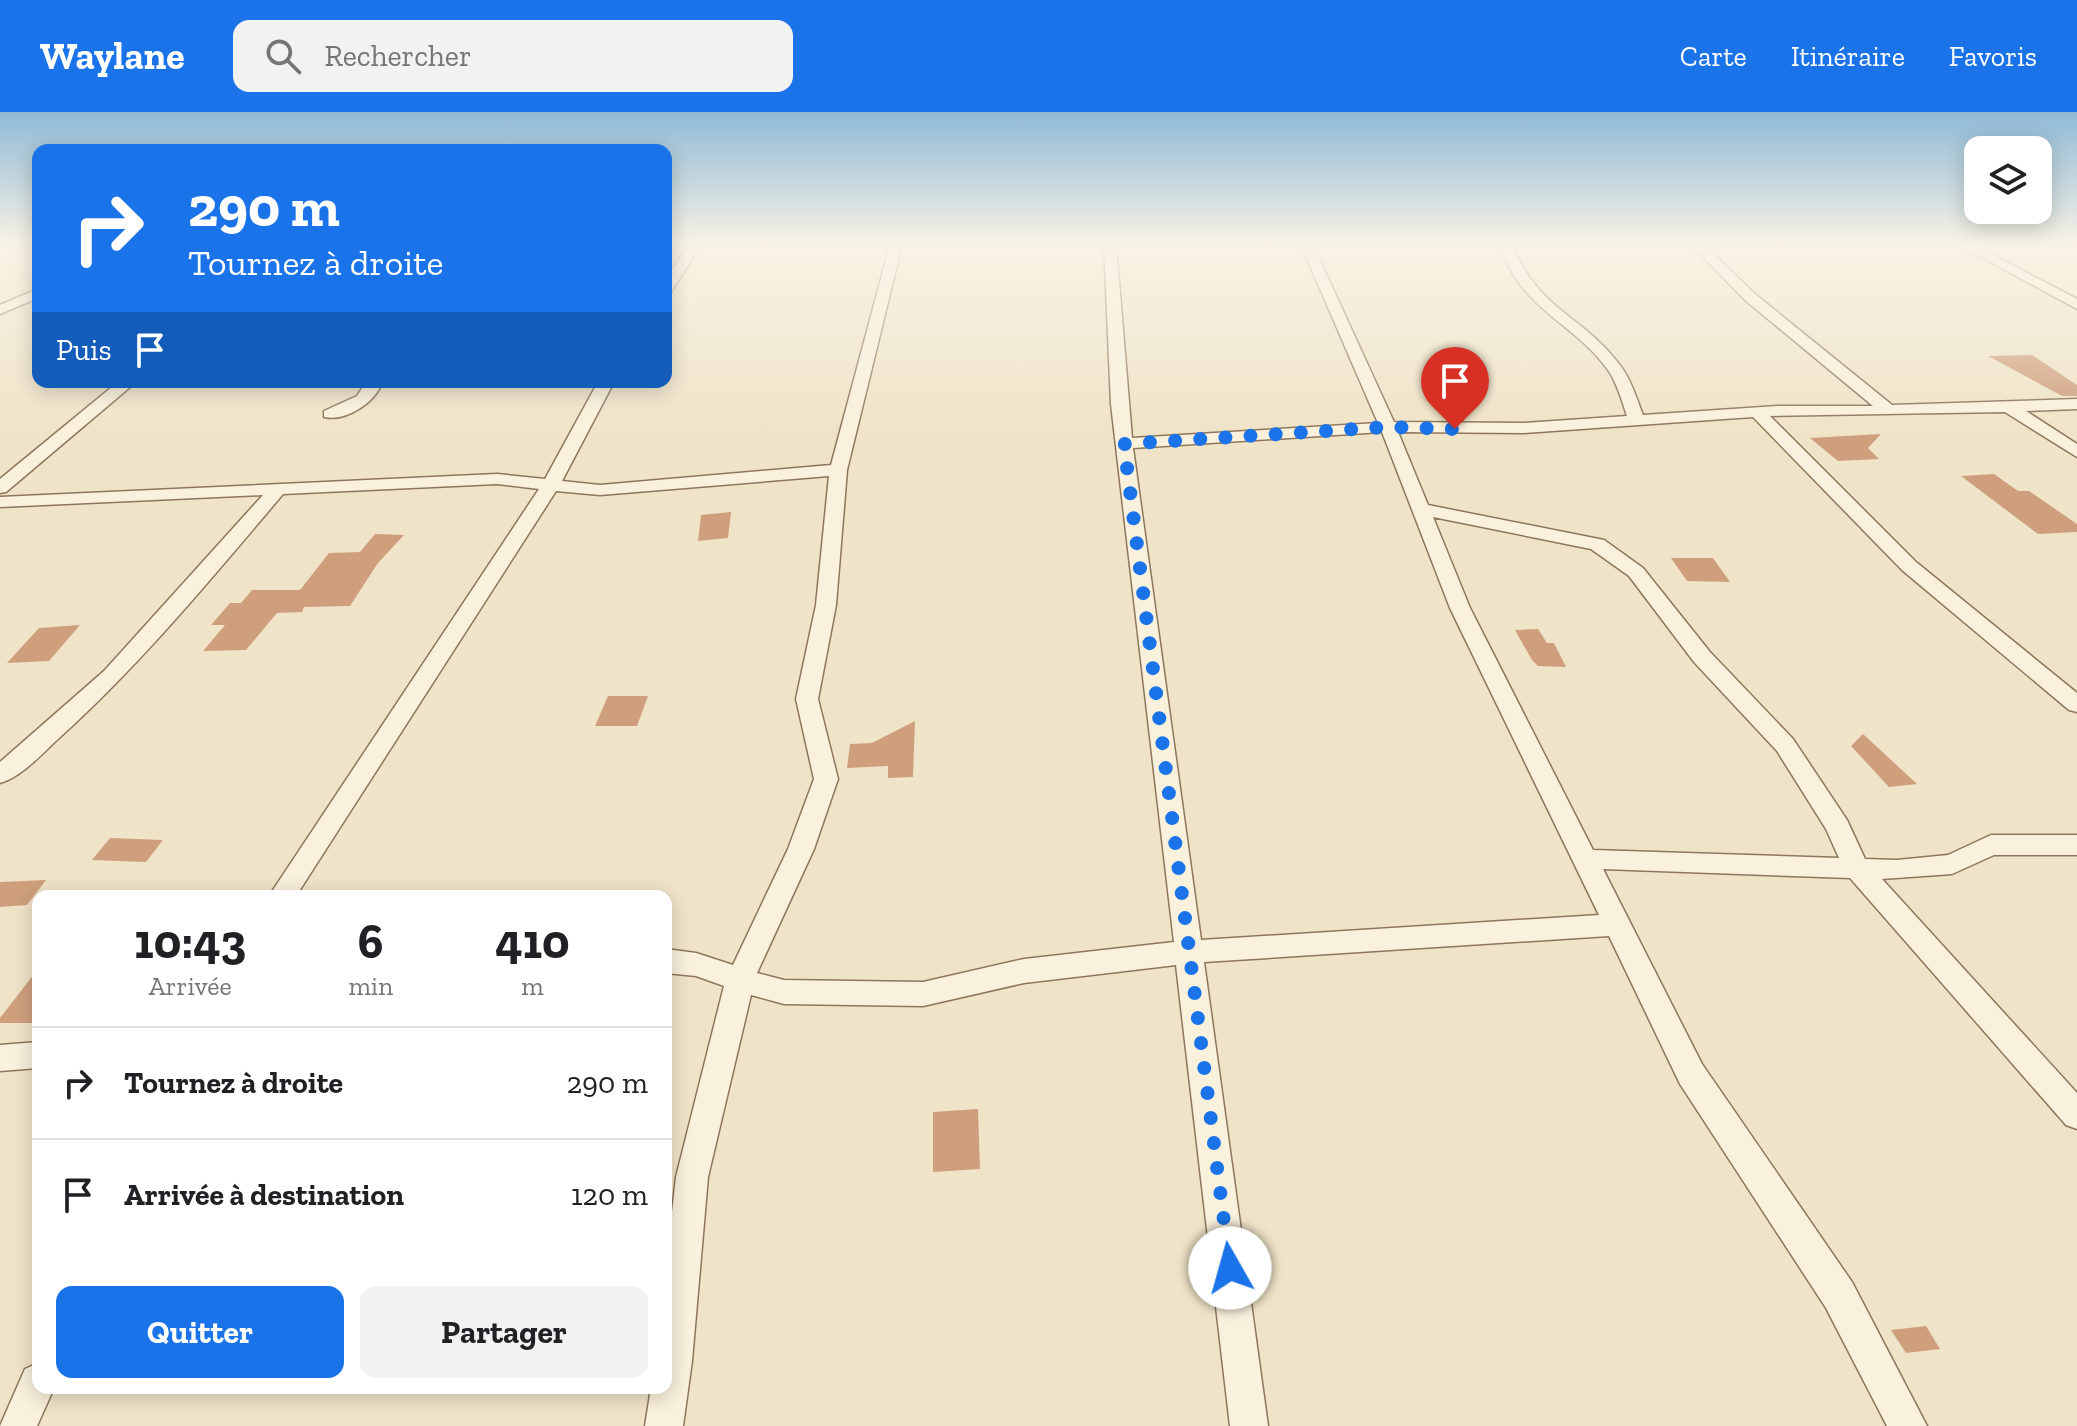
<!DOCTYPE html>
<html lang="fr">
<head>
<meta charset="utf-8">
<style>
  body { margin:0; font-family:"Zilla Slab",serif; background:#f2f2f2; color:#202124; height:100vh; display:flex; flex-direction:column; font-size:30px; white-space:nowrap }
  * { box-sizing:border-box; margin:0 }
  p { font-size:26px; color:#757577 }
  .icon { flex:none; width:44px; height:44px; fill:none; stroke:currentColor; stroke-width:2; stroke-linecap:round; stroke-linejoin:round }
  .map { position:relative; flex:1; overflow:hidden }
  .sheet { position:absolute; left:32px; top:778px; width:640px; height:504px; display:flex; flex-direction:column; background:#fff; border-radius:16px; box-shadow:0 4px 20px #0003 }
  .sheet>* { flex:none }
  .hud { position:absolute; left:32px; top:32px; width:640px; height:244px; border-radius:16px; box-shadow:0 4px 20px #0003; background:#1a73e8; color:#fff; overflow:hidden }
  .buttons { position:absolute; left:1964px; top:24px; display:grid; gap:16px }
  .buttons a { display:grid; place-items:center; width:88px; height:88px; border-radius:16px; background:#fff; box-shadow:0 4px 20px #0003; font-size:40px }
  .pin { position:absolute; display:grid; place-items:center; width:68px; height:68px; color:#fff; margin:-82px -34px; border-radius:50% 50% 50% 0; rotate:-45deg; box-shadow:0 0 8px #0007 }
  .pin .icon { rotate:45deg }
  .me { position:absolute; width:88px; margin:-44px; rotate:353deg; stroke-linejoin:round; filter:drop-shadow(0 0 6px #0008) }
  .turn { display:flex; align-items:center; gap:28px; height:168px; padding:0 24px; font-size:36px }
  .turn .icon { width:104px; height:104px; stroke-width:2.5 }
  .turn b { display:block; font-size:56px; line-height:68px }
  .then { display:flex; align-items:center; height:76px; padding:0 24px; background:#0003; gap:16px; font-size:30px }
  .eta { display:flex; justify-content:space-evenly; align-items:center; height:136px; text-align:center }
  .eta b { font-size:48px; font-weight:700; line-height:56px }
  .action { display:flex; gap:16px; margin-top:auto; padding:16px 24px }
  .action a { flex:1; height:92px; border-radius:16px; background:#1a73e8; color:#fff; font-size:32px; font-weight:700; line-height:92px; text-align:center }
  .action a+a { background:#f2f2f2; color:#202124 }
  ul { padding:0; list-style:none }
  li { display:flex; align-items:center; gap:24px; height:112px; padding:0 24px; border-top:2px solid #e0e0e0 }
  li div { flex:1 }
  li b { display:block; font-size:30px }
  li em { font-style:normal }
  header { display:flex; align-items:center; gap:48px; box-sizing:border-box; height:112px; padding:0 40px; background:#1a73e8; color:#fff }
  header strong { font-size:38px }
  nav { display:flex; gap:44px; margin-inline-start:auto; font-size:28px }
  .search { width:560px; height:72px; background:#f2f2f2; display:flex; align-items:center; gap:20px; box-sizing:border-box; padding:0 28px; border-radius:16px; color:#757577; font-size:30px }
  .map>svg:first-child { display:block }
</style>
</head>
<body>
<header>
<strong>Waylane</strong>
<div class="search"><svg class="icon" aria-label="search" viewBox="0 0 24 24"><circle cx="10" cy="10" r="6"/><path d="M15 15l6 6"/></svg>Rechercher</div>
<nav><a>Carte</a><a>Itinéraire</a><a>Favoris</a></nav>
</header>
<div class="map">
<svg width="2077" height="1314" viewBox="0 0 2077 1314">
  <rect width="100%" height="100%" fill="#f0e4c8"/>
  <g fill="#cf9f7d">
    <path d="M2032,243l45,30v11h-15l-74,-40z"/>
    <path d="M1881,322l-13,14 11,11 -41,2 -28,-23z"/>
    <path d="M1994,362l24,17h11l48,33v8l-39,2 -77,-58z"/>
    <path d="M731,400l-3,26 -30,3 3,-26z"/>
    <path d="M375,422l29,1 -26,28 -28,43 -46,1 -2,5 -25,1 -31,37 -43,1 22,-26h-14l19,-22h11l11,-13h48l29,-37 31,-1z"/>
    <path d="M1671,446h42l17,24 -43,-1z"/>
    <path d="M80,513l-31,36 -42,2 32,-35z"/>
    <path d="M1538,517l9,14h7l12,24 -28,-1 -6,-6 -17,-30z"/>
    <path d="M608,584h40l-11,30h-42z"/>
    <path d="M915,609l-2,56 -25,1v-12l-41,2 3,-24 22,-1z"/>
    <path d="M1863,622l54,50 -28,3 -38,-41z"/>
    <path d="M110,726l53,2 -17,22 -54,-2z"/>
    <path d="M46,768l-19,25 -27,2v-25z"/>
    <path d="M38,857v47l-5,7h-33v-5z"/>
    <path d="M978,997l2,60 -47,3v-60z"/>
    <path d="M1926,1214l14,23 -34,4 -15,-23z"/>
  </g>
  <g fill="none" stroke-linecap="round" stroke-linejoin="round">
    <g stroke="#8d765c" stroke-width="3">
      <g id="minor">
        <path d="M689,133h12l-30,47 -5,1v-14z"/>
        <path d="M890,133h12l-55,225 -11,135 -18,94 20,80 -24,70 -57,124 27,7 139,2 101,-23 150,-17 -63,-538 -7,-159h12l16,193 246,-15 -77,-178h12l81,177 130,1 103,-7c-5,-15 -10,-33 -19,-46 -36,-50 -86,-58 -108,-125h12c27,66 69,69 107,119 12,15 17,33 24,51l134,-9h96l-128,-106 -54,-55h13l51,49 137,111 185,-6v10l-51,2 51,33v13l-72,-45 -235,4 146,146 161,131v19l-8,-2 -167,-140 -149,-153 -229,16 -126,-1 30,73 176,35 39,28 67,84 83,87 54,81 18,39 32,1 51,-5 43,-20h86v20h-83l-42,19 -70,5 195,214v36l-11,-4 -216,-247 -247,-9 99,195 150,218 75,144h-40l-61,-118 -146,-224 -71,-148 -405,26 64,464h-38l-54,-461 -152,18 -101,23 -139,-2 -33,-9 -43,182 -16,184 -9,65h-38l6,-38h15v-123l10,-88 48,-191 -28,-10 -30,-3v-24l30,4 37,12 55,-116 26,-70 -18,-80 20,-94 13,-129 -229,19 -44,-4 -260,405h-27l270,-407 -42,-5 -214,10c-72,85 -142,170 -225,245 -16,15 -37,38 -58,44v-21l104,-91 159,-176 -263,12v-10l497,-23 48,5 53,-97h16l-52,99 38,4 231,-20zM1382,320l68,176 149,307 -398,25 -68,-492zM1433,405l158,32 38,27 65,86 83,89 49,78 13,29 -246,-8 -123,-242z"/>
        <path d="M1959,133h15l103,54v10z"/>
        <path d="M38,177v9l-38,16v-9z"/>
        <path d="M118,270h18l-130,110 -6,1v-14z"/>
        <path d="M366,270h16c-6,20 -36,40 -58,35v-6l33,-15z"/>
        <path d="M38,930v26l-38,3v-26z"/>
        <path d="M38,1251v25h16l-17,38h-37l25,-57z"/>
      </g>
    </g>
    <use href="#minor" fill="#faf1dc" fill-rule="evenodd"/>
  </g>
  <linearGradient id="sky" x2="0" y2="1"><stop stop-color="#8fbad6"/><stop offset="0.42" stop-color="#f8f3e6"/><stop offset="1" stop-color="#f8f3e6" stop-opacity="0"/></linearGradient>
  <rect width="2077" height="317" fill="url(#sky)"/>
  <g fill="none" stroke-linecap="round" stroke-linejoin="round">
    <path stroke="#1a73e8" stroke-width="14" stroke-dasharray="0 25.2" d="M1230,1156l-106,-824 264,-17 67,2"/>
  </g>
</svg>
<div class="buttons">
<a><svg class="icon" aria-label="layers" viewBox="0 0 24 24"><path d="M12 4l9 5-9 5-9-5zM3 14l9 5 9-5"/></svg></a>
</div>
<div class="pin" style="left:1455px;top:317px;background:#d93025"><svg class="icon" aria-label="arrive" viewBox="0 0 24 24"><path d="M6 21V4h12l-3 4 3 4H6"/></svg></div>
<svg class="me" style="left:1230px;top:1156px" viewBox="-20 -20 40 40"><circle r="19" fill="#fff"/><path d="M0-13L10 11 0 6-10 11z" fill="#1a73e8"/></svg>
<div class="hud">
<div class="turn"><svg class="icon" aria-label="right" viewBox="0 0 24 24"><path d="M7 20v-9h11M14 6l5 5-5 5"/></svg><div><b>290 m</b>Tournez à droite</div></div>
<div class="then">Puis<svg class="icon" aria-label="arrive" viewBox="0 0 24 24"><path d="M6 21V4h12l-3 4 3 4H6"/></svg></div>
</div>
<section class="sheet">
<div class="eta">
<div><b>10:43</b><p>Arrivée</p></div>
<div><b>6</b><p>min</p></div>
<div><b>410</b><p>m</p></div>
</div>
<ul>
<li><svg class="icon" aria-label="right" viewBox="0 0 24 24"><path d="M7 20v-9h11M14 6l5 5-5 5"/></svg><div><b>Tournez à droite</b></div><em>290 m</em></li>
<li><svg class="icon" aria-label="arrive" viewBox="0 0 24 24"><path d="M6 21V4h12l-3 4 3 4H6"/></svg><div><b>Arrivée à destination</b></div><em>120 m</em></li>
</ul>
<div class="action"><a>Quitter</a><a>Partager</a></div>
</section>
</div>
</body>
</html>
